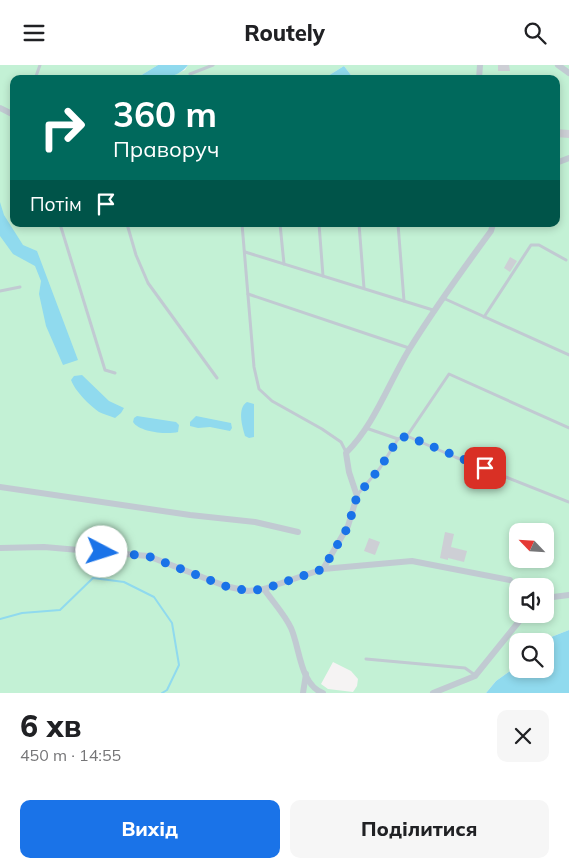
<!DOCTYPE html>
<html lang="uk">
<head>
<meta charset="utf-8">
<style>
  body { margin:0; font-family:Mulish,sans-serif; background:#f6f6f6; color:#202124; height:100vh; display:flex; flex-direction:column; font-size:19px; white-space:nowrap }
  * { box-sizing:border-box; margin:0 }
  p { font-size:16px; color:#757577 }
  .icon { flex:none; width:28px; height:28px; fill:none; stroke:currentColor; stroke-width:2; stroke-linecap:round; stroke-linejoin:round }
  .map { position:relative; height:628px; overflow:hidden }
  .sheet { display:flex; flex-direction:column; background:#fff; flex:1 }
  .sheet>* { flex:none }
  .guide { position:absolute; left:10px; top:10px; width:550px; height:152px; border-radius:10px; box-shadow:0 2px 8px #0003; background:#00695c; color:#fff; overflow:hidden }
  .needle { width:32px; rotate:295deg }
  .controls { position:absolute; left:509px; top:458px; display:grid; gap:10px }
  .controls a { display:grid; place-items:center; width:45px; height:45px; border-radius:10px; background:#fff; box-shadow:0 2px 8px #0003; font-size:25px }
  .pin { position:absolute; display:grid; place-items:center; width:42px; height:42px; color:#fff; margin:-21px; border-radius:10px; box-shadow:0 2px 8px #0006 }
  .me { position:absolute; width:55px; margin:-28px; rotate:95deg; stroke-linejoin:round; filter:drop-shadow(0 0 4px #0008) }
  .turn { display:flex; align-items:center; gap:18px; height:105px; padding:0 20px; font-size:22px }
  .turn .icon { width:65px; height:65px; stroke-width:2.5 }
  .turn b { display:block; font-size:35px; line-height:42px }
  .then { display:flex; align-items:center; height:48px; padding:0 20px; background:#0003; gap:10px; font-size:19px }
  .round { display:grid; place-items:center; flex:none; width:52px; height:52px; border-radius:10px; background:#f6f6f6 }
  .summary { display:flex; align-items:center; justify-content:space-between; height:85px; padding:0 20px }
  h1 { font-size:30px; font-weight:800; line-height:38px }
  .primary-button { display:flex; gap:10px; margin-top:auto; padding:10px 20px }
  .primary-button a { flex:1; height:58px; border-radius:10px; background:#1a73e8; color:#fff; font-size:20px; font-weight:800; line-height:58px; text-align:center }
  .primary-button a+a { background:#f6f6f6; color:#202124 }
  header { display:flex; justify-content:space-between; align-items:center; height:65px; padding:0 20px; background:#fff; font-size:22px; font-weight:800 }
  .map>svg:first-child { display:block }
</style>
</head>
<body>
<header><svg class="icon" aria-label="menu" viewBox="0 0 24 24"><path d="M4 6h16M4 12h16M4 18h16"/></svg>Routely<svg class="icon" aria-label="search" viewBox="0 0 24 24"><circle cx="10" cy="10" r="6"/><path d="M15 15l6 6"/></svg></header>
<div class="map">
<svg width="569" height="628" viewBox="0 0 569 628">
  <rect width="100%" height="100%" fill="#f5f3f3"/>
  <path fill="#c3f1d5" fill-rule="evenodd" d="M0,0h158l-23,14h-121v145h542v-145h-202l-10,-13 -21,13h-158l20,-9 3,-5h381v565l-28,11h-23l-1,25 -21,15 -10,12h-486zM518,466h27v28h-27zM518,521h27v28h-27zM333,597l18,9 7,8 -1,7 -4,6 -25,-3 -7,-5z"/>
  <g fill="#90daee">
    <path d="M158,0h30c-12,16 -35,14 -53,14z"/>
    <path d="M344,1l10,13h-31z"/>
    <path d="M0,137l4,13 19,30 14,6 41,109 -15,5 -17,-39 -7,-32 2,-13 -6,-15 -22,-12 -13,-18z"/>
    <path d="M82,310l27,26 15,7 -3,5 -6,5c-5,-2 -12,-4 -16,-6 -10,-7 -24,-21 -28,-32l3,-4z"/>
    <path d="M247,337l7,2v33l-5,1 -4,-2c-3,-10 -8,-28 2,-34z"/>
    <path d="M137,351l39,6 3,3 -1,7c-11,3 -39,0 -45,-10l1,-4z"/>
    <path d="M196,351l35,7 1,5 -2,3 -20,-4 -12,1 -8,-2v-4z"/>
    <path d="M569,565v63h-83l10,-12 21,-15 1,3h27v-28h-4z"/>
  </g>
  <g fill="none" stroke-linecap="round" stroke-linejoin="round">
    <path stroke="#90daee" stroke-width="2" d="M0,554l22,-6 38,-3 33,-32 31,4 30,15 18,26 7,42 -12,25 -5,3"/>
  </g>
  <g fill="#cdcfd5">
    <path d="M498,0h11l1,6h-12z"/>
    <path d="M556,64l13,1v8l-13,-1z"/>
    <path d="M510,192l7,4 -7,11 -6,-4z"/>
    <path d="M445,467l9,2 -3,13 16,4 -3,11 -16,-4v2l-8,-2z"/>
    <path d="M369,473l11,4 -5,13 -11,-4z"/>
  </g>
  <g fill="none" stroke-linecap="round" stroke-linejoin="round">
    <g stroke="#c1cad2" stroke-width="3">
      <path d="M190,9l23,-9"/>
      <path d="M35,14l5,-14"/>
      <path d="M60,159l45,146 10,3"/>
      <path d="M127,159l9,31 12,28 69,95"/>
      <path d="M242,159l12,143 5,22 13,12 50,28 19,13 5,10"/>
      <path d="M280,159l4,40"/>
      <path d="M319,159l4,52"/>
      <path d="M359,159l5,64"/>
      <path d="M398,159l6,77"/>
      <path d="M245,187l188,58"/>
      <path d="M0,226l20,-4"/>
      <path d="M248,229l161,54"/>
      <path d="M443,233l126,57"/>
      <path d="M484,252l47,-72h8l27,15"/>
      <path d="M366,363l32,11 9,-3 42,-62 120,54"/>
      <path d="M407,371l48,21 114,45"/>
      <path d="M357,430l23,-27 18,-29"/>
      <path d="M366,594l99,9 10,7"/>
    </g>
    <g stroke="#c1cad2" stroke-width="6">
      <path d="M558,0l11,8"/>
      <path d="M479,14l1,-14"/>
      <path d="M0,43l14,7"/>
      <path d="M556,98l13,-5"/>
      <path d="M0,422l190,28 65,7 43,10"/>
      <path d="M0,483l44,-1 104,9 77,30 23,5 16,-2 59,-20 89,-8 98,19"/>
      <path d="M323,504l25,-43 9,-30 -8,-24 -3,-19c29,-29 43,-71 64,-105 25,-40 53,-79 81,-117l2,-7"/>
      <path d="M264,524c9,13 21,26 27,39 9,20 9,57 32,65"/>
      <path d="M545,536l8,-4 16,-2"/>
      <path d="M303,628l3,-19"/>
      <path d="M433,628l42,-17 50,-62"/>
    </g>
  </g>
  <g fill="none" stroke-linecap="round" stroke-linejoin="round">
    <path stroke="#1a73e8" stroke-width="9" stroke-dasharray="0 16.2" d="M102,487l46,4 77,30 23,5 16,-2 59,-20 25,-42 9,-31 23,-28 18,-29 9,-3 78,32"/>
  </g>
</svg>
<div class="controls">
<a><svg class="needle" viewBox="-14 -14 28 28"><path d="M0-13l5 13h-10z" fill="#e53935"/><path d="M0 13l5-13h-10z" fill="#757577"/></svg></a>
<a><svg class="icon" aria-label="sound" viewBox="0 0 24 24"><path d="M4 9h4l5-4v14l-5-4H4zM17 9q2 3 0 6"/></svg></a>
<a><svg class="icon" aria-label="search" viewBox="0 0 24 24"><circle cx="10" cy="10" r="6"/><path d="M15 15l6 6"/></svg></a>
</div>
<div class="pin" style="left:485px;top:403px;background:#d93025"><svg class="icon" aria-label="arrive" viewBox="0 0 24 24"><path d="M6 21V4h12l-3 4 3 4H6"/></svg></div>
<svg class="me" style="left:102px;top:487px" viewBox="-20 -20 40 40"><circle r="19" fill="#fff"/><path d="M0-13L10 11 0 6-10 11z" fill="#1a73e8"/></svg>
<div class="guide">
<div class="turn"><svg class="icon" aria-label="right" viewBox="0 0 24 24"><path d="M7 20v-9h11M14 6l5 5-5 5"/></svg><div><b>360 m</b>Праворуч</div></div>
<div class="then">Потім<svg class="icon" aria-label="arrive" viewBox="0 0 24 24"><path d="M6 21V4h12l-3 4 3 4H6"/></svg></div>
</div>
</div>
<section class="sheet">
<div class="summary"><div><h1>6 хв</h1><p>450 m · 14:55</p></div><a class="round"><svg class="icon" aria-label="close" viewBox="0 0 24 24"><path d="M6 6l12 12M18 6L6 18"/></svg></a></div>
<div class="primary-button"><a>Вихід</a><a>Поділитися</a></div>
</section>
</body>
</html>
